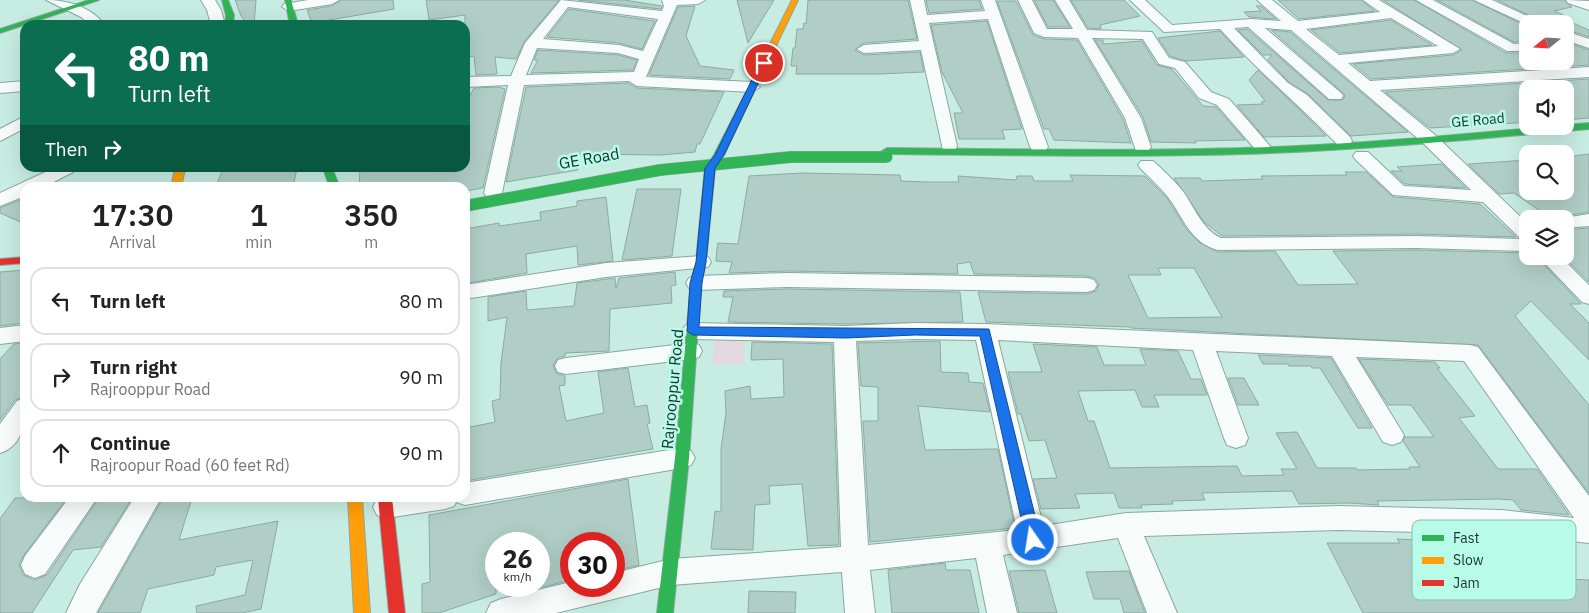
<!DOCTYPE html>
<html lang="en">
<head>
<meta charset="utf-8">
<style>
  body { margin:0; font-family:"IBM Plex Sans",sans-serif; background:#f6f6f6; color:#222; height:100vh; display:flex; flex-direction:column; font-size:19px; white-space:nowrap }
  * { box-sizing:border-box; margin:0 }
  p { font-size:16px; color:#767676 }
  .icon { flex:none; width:28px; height:28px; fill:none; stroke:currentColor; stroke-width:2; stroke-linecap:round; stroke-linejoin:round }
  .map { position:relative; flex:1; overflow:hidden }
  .side { position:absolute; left:20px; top:182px; width:450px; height:320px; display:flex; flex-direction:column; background:#fff; border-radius:15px; box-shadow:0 5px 20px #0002 }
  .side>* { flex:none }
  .top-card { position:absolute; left:20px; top:20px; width:450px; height:152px; border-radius:15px; box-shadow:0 5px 20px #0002; background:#0b6e4f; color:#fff; overflow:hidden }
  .needle { width:32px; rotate:252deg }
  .controls { position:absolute; left:1519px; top:15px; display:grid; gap:10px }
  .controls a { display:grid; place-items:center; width:55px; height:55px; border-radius:10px; background:#fff; box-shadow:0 5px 20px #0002; font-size:25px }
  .speed { position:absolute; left:485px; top:532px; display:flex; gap:10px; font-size:25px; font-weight:700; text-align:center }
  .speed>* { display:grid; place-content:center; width:65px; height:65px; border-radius:50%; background:#fff; box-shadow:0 5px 20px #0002; line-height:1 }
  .speed small { font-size:12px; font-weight:400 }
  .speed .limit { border:8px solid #d22; background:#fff; color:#111 }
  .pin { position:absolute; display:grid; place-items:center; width:42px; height:42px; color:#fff; margin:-21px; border:2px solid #fff; border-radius:50%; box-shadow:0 1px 5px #0007 }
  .me { position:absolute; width:55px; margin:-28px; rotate:347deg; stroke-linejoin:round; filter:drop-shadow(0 0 4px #0008) }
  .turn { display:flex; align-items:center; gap:18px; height:105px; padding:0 25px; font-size:22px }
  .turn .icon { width:65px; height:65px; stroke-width:2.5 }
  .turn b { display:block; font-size:35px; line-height:42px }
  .then { display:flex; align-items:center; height:48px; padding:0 25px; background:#0003; gap:10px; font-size:19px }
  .eta { display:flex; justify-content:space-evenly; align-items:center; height:85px; text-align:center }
  .eta b { font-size:30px; font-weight:600; line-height:35px }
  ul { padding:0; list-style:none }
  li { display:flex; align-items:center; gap:15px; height:68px; margin:0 10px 8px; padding:0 15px; border:2px solid #e0e0e0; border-radius:15px }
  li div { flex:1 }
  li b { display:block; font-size:19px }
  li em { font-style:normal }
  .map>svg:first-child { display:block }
</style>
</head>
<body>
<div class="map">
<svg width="1589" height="613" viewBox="0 0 1589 613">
  <rect width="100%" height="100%" fill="#c7ece2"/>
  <path fill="#e2d8dd" d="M715,341h30l-2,23h-31z"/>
  <g fill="#b0cec6" stroke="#8daaa3" fill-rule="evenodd">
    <path d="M235,0h21l-2,25h-6l-7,-9z"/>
    <path d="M341,0h52l1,9 -82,14 -5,-13 25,-4z"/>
    <path d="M426,0h133l-35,42 -8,17 -21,-2 2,17 -21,1 -2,-19 -6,1 -3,-14v-28l-36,5z"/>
    <path d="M578,0h46l38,6 -1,3z"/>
    <path d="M737,0h37l-26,43z"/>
    <path d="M808,0h100l9,39 -53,4 -9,7 9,5 56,-3 4,20 -45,2h-83l1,-8h-6l2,-18h2l2,-19h6l1,-6 2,1z"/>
    <path d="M926,0h53l3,9 -53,4z"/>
    <path d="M1034,0h19l17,27h-22z"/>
    <path d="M1071,0h53l16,16 -40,9 1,4 -13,-1z"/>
    <path d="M1278,0h83l14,11 -76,8z"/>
    <path d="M1383,0h31l92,53h22v8h37v-19l24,8v15l-218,14 -18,-15 100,-9 9,-5z"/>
    <path d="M1437,0h35l56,27v14l-14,1z"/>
    <path d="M1497,0h67l8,7 -18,4 12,5 -7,1 30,13v7l-24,-8v-5h-18z"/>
    <path d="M997,1h19l17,34 11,4 33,1 46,79 8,24 -77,-3 -5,-11h-5z"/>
    <path d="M695,6l-9,30 14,30 34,4 -4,9 -81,-4 29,-68z"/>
    <path d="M1256,6h5l15,13 -27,-2 -5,-5 17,-1z"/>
    <path d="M569,9l86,12 -13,28 -23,-6 -72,-6z"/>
    <path d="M1391,20l41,25 -92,8 -29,-23z"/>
    <path d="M987,21l35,108 -20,1 3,9h-46l-5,-26h9l-21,-41 -11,-47z"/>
    <path d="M1247,29l81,71h15l2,-5 -3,-3 -71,-62 19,2 118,100 -57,4 -43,-42 -19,-12 -21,-22 4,-5h-9l-25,-25z"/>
    <path d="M1220,31l24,26 -58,4 -16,-5 -12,-18z"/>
    <path d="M1095,40h8v4l39,-3 15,24 15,4 31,37 13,1 29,33 -50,1 1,2 -45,-1 -8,-25z"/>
    <path d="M538,50l80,5 19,5 -4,10 -102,3 7,-13h-4z"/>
    <path d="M1258,70l49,47 19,19 -62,1 -27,-32 26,-1 -2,-2 4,-1 -16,-21z"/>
    <path d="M1589,79v39l-24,2v-31h-37v33l-12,1 -86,5 -45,-36z"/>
    <path d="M628,83l9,5 87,4 -24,52h-3l-2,8 -33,3 -87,-1 3,16 -72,12 20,-95z"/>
    <path d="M499,87l6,2 -22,99 -18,3v-3h-106l1,-20h105v-63l9,-17z"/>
    <path d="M1589,154v58l-24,4v-4l-19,3 -32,-22 -15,1 -31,-30 60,-4v31h37v-34z"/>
    <path d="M1442,164l24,24 -61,-4 -14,-13h11l-5,-4z"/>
    <path d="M234,168h63l-4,20h-78l8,-19z"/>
    <path d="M1345,172h21l27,25 87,7 36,33 -100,-3 -194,2 -18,-14 -30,-44h26l2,3 61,-2 -2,-3 86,-1z"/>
    <path d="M802,173l98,2 1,6 26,1h32l-1,-6 58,4 1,-4h15l2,5h39l-3,-6 75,1 22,22 20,32 13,13 18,9 57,-1 23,34 60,-1 -25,-33 83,-1 112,3v3h8l45,48h-11l19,19v37l-58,-59 -16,15 74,89v88l-111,-148 -347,-17 -1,-1 -144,-5 -8,-30 109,2 9,-3 3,-7 -4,-6 -8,-2 -113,-2 -4,-12 -13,2 1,10 -171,-3 -58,2 3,-11 -16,-1 1,-13 1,-5 20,1 11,-68zM1158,268h36l28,49 -74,1 -20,-43h33z"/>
    <path d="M637,189h44l-9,67 -50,4z"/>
    <path d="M606,197l7,64 -35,4 -1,-19 -51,8 1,19 -59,10 -3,-54 34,-6v3l42,-6 -1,-8 37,-6v-5z"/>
    <path d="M25,198v26l-25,-11v-5z"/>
    <path d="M1589,228v54l-24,-24v-28z"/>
    <path d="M25,270v53l-25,3v-54z"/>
    <path d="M675,272l1,13 -5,1 1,17 -62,6 -1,42 -44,2v3l-7,2 -5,7 3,8 9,3v9l-6,1 7,35 38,-8 -6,-41 30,-4 7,39 12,-2 3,18 -3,1 6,25 -188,32v-53l30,-6 -3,-21 8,-2 1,-36 6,-46 -19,4v-24l38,-6 1,19 47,-4 3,-23 38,-5 1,10 3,-10z"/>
    <path d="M787,289l173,3 3,30 -118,2 -117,-2 5,-25h-10l1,-6z"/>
    <path d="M940,341l1,31 27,1 1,9 14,1 7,29 -72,-6 7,44 73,-1 17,79 -145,14 -7,-121h15v-34l-17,-1 -3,-43z"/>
    <path d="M752,342l80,2 7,201 -31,1 -6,-62 -33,2 1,18 -15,1 -2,45 -42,-1 4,-38 6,1v-63l5,-36 -1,-22 25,-5 1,13 33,-2 -1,-38 -32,1z"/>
    <path d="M25,343v53l-10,4 -15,20v-61l14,-15z"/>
    <path d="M1033,344l64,3 7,18h42l-6,-16 38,2 13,28h10l6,16h-53l5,12h-17l-7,-17 -57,1 10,30h6l16,47 127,-2 5,10 42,-1 -3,-6h16l-21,-36 21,-1 20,36h39l2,2 52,-1 -1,-2h11l-17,-26 2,-4h29l-23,-32h-23l-29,-46 76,3 5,6h-3l38,48 -16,2 39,51h39l32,46 -48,-5 -8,-10 -15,-1 -121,2 2,4 -30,-2 -50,1 -7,-13 -90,2 3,7 -33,1 1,3 -32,1 1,3h-23l-5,-15 -39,1 5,14 -39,1 -8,-30 24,-1 -12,-38 -16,1 -8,-27h-3l-10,-42h34z"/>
    <path d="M1258,355l73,3 41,70h-14l-38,-60h-8l-1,-2h-22l-1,-2h-25z"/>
    <path d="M1228,378h16l15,27h-21z"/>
    <path d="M628,479l11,86 -25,6v-27h-43v36l-45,11 -1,-5h14v-42h-43v50l-57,19h-17v-29l8,-2 -1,-67z"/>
    <path d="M15,498h52l-43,57 -5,9 4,11 11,5 13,-5 52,-77h33l-31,49 -28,3 -41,63h-32v-94z"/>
    <path d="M163,498h29l-13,42 99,-19 -17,88 -19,4h-45l-1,-7 49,-11 8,-35 -37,7 -2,8 -66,14 -8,24h-42z"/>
    <path d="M1397,539l128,6 20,33 44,2v33h-226l-36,-70h73z"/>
    <path d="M945,563l1,7h24l9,43h-87l-4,-43z"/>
    <path d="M1045,570l12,43h-38l-10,-42z"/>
    <path d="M1129,571l16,42h-21l-4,-14h-26l-8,-27z"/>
    <path d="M749,591l47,1 -1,21h-47z"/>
  </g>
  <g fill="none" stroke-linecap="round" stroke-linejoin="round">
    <g stroke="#8aa7a0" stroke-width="2">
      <g id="street">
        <path d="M46,0c22,0 45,7 59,25h-15l-9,-8z"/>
        <path d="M201,0h14l6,10 4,15h-14l-4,-15z"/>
        <path d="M308,0h31l-7,4 -43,7 -7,-4 2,-3z"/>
        <path d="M561,0l101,11 2,-5 -2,-6h43l-7,4 -21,1 -31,72 106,5 8,5 -8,5 -115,-6 -8,-5 -105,4 -22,108 -3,4h-12l-3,-4 24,-108 -43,2v-10l46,-1 14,-33zM568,7l90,12 -15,32 -24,-6 -76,-6zM537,48l81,5 21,6 -5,13 -108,3z"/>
        <path d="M910,0h14l3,15 58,-4 -4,-11h14l53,147 -3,4h-12l-3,-4 -42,-128 -59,4 28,123 -2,4h-12l-22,-100 -57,3 -7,-4 7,-4 55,-4z"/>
        <path d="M1018,0h14l15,29h26l-18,-29h14l18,30 65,2 17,26 16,4 26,30 18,7 41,47 -2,4h-12l-39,-45 -18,-7 -24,-30 -16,-4 -16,-25 -51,-1 49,80 10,29 -3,4h-12l-11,-33 -47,-80 -34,-1 -10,-4z"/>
        <path d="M1130,0h15l27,25 79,-6 30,2 -24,-21h15l26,21 82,-9 -17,-12h16l81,49 -7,4 -105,10 22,18 219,-14v10l-209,13 55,45 93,89v27l-112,-3 -198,2c-28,-7 -34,-32 -50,-53 -8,-10 -18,-19 -27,-28l-3,-4 3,-4h12c10,9 20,18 28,28 13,16 20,40 40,49l195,-2 105,3 -38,-37 -90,-7 -37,-35 -3,-4 3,-4h12l36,34 67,4 -48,-47 -132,-113 -26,-2 76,65 2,3 -2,3h-12l-81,-72 -14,1 54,55 19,12 43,42 2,4 -2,4h-12c-39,-40 -81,-75 -118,-116l-56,3zM1391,18l47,28 -99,9 -33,-26z"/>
        <path d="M1416,0h17l81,44 14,-1v8h-21z"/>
        <path d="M1474,0h18l53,24 -17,1z"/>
        <path d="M1566,0l23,1v9l-21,-7z"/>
        <path d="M1565,31l24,8v9l-24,-8z"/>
        <path d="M25,81v10l-25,2v-10z"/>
        <path d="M25,116v12l-25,13v-12z"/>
        <path d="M54,168h22l-3,4 -31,16h-17v8l-25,10v-13z"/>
        <path d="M1589,214v12l-24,2v-9h-7z"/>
        <path d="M701,256l7,1 3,5 -3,5 -102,10 -141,22v-14l141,-22z"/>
        <path d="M1538,256h22l29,29v19l-7,-2z"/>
        <path d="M787,273l300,5 7,2 3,5 -3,5 -7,2 -300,-5 -91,3 -7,-2 -3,-5 3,-5 7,-2z"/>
        <path d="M693,323l152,3 70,-3 70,1 485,21 8,2 111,149v47l-87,-9 -164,-4 -194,6 33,77h-30l-29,-75 -115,17 14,58h-30l-11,-55 -106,12 5,43h-30l-3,-41 -171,13 -115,28h-70l5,-10 10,-4 70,-17v4h43v-13l57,-14 170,-12 -7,-205 -141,-3 -8,-3 -3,-5 3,-5zM915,339l61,1 41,190 -149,15 -12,-204zM998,340l195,10 31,88 3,7 9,3 9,-3 3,-7 -32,-87 116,5 51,86 9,3 9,-3 3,-7 -48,-78 108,4 110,157 -72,-8 -164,-4 -212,7 -83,13z"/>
        <path d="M25,325v16l-25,3v-16z"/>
        <path d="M691,343l8,2 3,6 -3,6 -8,2 -125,15 -8,-2 -3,-6 3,-6 8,-2z"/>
        <path d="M25,398c0,21 0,47 -25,55v-29l17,-23z"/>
        <path d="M682,448l9,3 4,7 -4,7 -9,3 -217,37 -9,-3 -2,4 -9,3 -59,9 -9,-3 -4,-8 4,-8 4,-1h84v-15z"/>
        <path d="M69,498h28l-52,76 -10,4 -10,-4 -4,-9 4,-9z"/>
        <path d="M134,498h27l-65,115h-30l14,-29z"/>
      </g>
    </g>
    <g stroke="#8aa7a0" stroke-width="2">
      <g id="fast">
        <path d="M89,0h10l-99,33v-4z"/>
        <path d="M222,0h6l6,15 -1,10h-8l1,-10z"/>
        <path d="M285,0h6l7,25h-8z"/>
        <path d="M744,101l4,3 -24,51 -9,13 -9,94 -5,21 -12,175 -16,155h-16l18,-155 16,-175 5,-21 9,-94 9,-13 26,-51z"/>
        <path d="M1589,123v6c-105,9 -211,20 -317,24 -128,5 -257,2 -385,1l-5,-3 5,-3c129,1 257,4 386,-1 105,-4 212,-15 316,-24z"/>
        <path d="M323,168h9l8,20h-10z"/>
      </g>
    </g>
    <g stroke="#8aa7a0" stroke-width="2">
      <g id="slow">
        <path d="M792,0h6l-50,104 -1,2h-6l-1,-2z"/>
        <path d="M175,168h10l-4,20h-10z"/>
        <path d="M348,498h14l8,115h-16z"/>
      </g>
    </g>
    <g stroke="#8aa7a0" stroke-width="2">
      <g id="jam">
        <path d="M25,257v6l-25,2v-6z"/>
        <path d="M378,498h14l13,115h-16z"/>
      </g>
    </g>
    <use href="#street" fill="#f7fcfb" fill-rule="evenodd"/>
    <use href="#fast" fill="#30b455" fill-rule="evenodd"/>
    <use href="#slow" fill="#ff9f0a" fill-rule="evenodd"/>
    <use href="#jam" fill="#e5322d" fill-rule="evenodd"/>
    <g stroke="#8aa7a0" stroke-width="12" stroke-linecap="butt">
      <path id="fast-bridge" d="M465,206l195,-36 131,-13h96"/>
    </g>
    <use href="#fast-bridge" stroke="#30b455" stroke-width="11"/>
  </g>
  <path fill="#1a73e8" stroke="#114b97" d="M764,60l4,3 -44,92 -9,13 -9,94 -4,21 -3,44 290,2 52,211 -2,5 -6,2 -5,-2 -2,-5 -46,-204 -65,-1 -69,3 -153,-3 -6,-4 3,-48 6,-21 9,-94 10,-13 45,-92z"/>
  <g text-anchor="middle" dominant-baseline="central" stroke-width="5" stroke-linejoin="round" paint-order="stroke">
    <g font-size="14" fill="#17322c" stroke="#b8fbe9">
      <text transform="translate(1478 120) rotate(-5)">GE Road</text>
    </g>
    <g font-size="16" fill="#17322c" stroke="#b8fbe9">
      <text transform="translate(589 158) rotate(-10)">GE Road</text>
      <text transform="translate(672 389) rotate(-85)">Rajrooppur Road</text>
    </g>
  </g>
  <rect x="1412" y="520" width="164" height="80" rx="8" fill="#b8fbe9" stroke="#88bfb0" stroke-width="1"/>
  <rect x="1422" y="535" width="22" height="6" fill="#30b455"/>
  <rect x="1422" y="557" width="22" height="7" fill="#ff9f0a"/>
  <rect x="1422" y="580" width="22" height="6" fill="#e5322d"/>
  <g font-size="14" fill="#17322c">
    <text x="1453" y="543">Fast</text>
    <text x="1453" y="565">Slow</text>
    <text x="1453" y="588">Jam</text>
  </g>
</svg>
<div class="controls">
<a><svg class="needle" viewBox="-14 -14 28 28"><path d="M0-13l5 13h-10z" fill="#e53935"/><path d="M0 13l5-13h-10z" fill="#767676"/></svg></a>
<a><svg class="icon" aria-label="sound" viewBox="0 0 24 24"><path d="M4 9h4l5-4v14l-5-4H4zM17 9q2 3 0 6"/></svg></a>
<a><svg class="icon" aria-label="search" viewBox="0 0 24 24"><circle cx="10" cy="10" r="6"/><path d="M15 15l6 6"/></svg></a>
<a><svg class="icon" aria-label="layers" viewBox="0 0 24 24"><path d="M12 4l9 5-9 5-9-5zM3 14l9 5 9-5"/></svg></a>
</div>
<div class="speed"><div>26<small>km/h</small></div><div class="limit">30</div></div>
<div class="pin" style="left:764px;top:63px;background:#d93025"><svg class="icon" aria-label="arrive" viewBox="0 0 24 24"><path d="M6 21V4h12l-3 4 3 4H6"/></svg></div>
<svg class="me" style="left:1033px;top:540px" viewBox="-20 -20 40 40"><circle r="17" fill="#1a73e8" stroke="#fff" stroke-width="3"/><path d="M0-11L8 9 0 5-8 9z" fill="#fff"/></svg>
<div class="top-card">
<div class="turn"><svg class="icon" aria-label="left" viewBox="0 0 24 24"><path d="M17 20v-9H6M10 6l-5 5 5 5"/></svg><div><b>80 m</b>Turn left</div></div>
<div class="then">Then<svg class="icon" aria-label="right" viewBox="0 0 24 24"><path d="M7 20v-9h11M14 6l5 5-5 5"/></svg></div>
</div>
<section class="side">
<div class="eta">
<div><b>17:30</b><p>Arrival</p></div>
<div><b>1</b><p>min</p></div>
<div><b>350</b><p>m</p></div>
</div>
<ul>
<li><svg class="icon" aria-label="left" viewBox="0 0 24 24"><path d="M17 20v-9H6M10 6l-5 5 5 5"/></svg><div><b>Turn left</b></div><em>80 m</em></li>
<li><svg class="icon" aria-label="right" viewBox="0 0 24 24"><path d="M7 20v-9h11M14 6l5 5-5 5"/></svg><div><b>Turn right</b><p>Rajrooppur Road</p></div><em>90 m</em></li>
<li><svg class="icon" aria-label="ahead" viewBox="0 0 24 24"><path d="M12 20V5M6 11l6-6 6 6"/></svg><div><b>Continue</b><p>Rajroopur Road (60 feet Rd)</p></div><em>90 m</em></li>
</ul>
</section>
</div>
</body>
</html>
